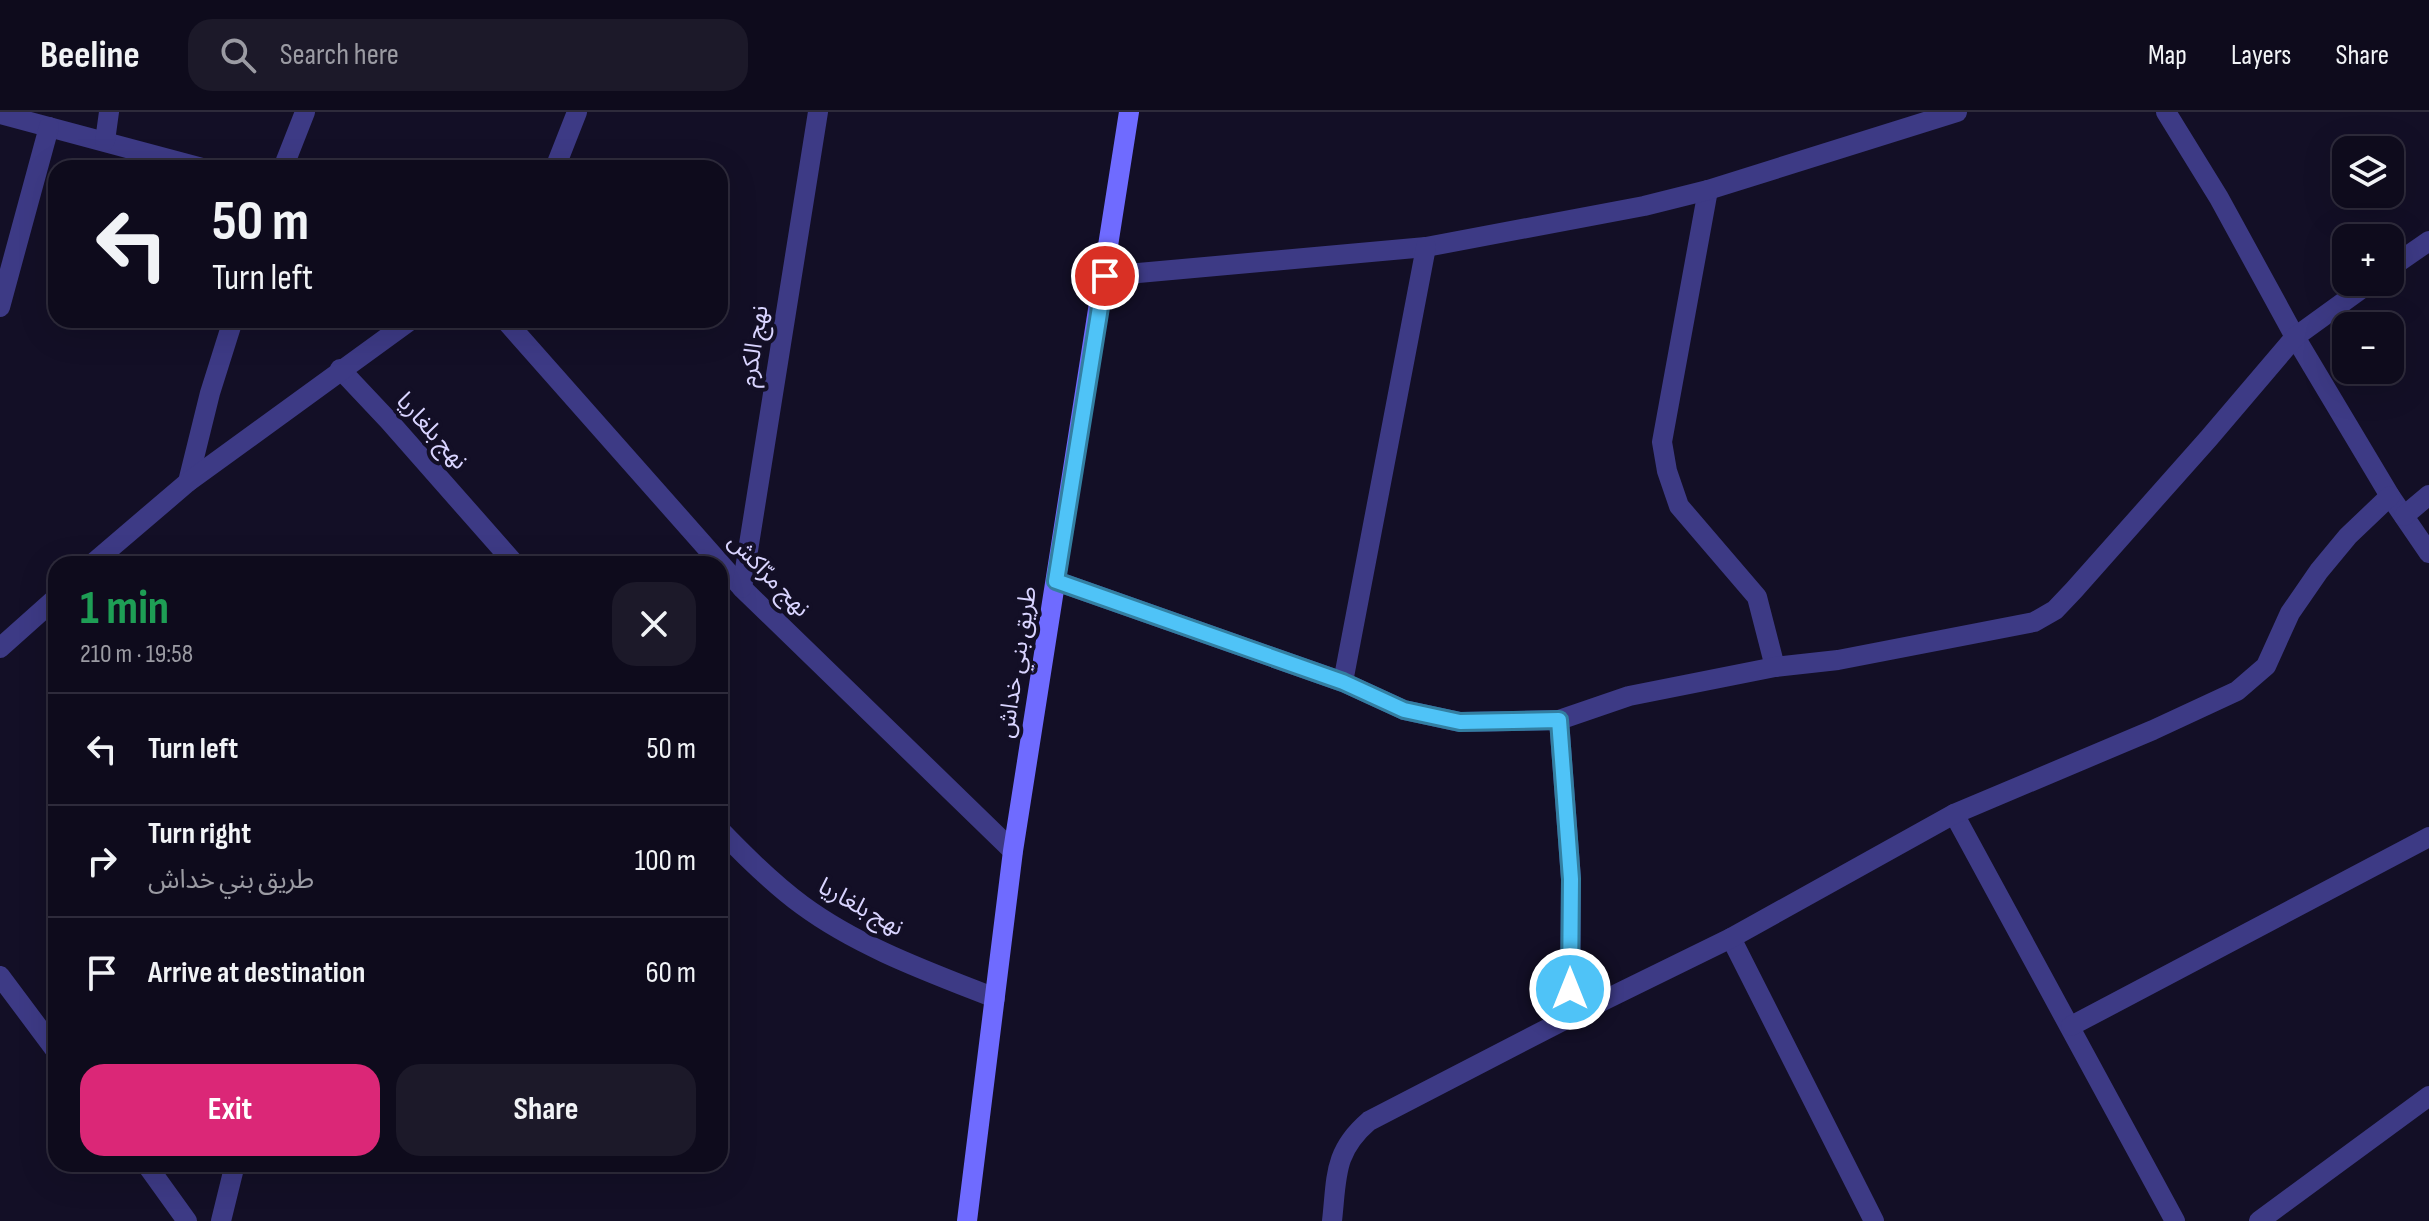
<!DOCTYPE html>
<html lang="en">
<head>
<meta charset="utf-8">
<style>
  body { margin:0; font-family:"Sofia Sans Condensed","Noto Sans Arabic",sans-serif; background:#1c1929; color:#f1f3f6; height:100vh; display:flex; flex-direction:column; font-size:30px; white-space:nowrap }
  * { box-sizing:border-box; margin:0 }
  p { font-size:26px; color:#9b9ba3 }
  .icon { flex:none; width:44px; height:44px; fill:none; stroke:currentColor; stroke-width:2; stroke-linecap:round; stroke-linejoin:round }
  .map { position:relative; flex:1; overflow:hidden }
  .drawer { position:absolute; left:48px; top:444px; width:680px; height:616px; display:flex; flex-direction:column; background:#0e0b1c; border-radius:24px; box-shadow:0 8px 32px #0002,0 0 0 2px #2e2b3b }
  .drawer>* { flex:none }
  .hud { position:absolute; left:48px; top:48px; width:680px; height:168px; border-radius:24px; box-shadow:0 8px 32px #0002,0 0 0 2px #2e2b3b; background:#0e0b1c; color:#f1f3f6; overflow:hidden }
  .tools { position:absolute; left:2332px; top:24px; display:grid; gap:16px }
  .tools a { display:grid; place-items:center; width:72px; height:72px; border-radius:16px; background:#0e0b1c; box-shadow:0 8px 32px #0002,0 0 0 2px #2e2b3b; font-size:40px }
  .pin { position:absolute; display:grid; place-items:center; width:68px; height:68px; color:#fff; margin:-34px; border:4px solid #fff; border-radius:50%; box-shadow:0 2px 8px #0007 }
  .me { position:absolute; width:88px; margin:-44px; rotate:0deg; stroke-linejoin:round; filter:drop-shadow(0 0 6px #0008) }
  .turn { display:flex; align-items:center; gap:28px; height:168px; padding:0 32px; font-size:36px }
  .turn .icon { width:104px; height:104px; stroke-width:2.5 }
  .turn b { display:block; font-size:56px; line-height:68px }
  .round { display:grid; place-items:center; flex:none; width:84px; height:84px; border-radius:24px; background:#1c1929 }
  .summary { display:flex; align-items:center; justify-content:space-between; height:136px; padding:0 32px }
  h1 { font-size:48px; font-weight:700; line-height:60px; color:#1e9e55 }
  .cta { display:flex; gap:16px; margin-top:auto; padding:16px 32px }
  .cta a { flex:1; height:92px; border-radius:24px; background:#db2777; color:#fff; font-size:32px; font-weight:700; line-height:92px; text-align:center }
  .cta a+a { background:#1c1929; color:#f1f3f6 }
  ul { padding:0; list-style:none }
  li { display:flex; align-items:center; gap:24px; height:112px; padding:0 32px; border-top:2px solid #2e2b3b }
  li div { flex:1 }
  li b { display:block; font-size:30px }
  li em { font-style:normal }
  header { display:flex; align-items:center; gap:48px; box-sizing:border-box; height:112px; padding:0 40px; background:#0e0b1c; border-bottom:2px solid #2e2b3b }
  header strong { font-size:38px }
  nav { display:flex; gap:44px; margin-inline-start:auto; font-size:28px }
  .search { width:560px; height:72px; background:#1c1929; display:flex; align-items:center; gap:20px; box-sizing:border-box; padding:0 28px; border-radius:24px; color:#9b9ba3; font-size:30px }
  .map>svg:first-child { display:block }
</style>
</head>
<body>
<header>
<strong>Beeline</strong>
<div class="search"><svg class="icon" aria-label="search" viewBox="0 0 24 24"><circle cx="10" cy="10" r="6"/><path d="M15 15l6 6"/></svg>Search here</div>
<nav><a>Map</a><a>Layers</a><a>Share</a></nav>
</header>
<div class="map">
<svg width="2429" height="1109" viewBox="0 0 2429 1109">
  <rect width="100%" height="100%" fill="#130f26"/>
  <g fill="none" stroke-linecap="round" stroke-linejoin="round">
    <g stroke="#3d3a85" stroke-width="20">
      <path d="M2166,0l53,86 76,139 95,159 39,57"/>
      <path d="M0,2l202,54"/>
      <path d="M105,29l4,-29"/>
      <path d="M283,56l22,-56"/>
      <path d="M555,56l22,-56"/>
      <path d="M1708,78l-46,252 5,29 12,35 78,91 18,70"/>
      <path d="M2390,156l39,-27"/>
      <path d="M1105,164l321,-29 218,-41 64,-16 249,-78"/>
      <path d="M0,195l49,-180"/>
      <path d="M505,208l237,268 271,263"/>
      <path d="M340,257l49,52 126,143"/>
      <path d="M188,370l22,-89 23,-73"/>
      <path d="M2404,404l25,-21"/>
      <path d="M92,452l96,-82 223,-162"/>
      <path d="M1056,469l287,101 61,28 56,12 99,-2 70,-24 146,-29 63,-7 196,-38 21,-12 19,-20 135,-152 86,-101 76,-55"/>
      <path d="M742,476l76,-476"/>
      <path d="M0,536l56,-50"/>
      <path d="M1343,570l83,-435"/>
      <path d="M1559,608l12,159 -1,138"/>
      <path d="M1954,702l221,407"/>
      <path d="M720,718c25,26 52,53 82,75 57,42 127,67 193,93"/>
      <path d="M1731,826l143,283"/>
      <path d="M0,864l56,75"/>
      <path d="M2071,914l358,-189"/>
      <path d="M146,1052l41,57"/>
      <path d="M221,1109l14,-57"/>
      <path d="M1332,1109c5,-44 1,-69 37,-100l201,-104 161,-79 223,-124 199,-84 84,-39 29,-25 24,-53 29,-42 29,-35 42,-40"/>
      <path d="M2259,1109l170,-125"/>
    </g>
    <path stroke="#6f6bff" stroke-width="20" d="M967,1109l46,-370 116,-739"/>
  </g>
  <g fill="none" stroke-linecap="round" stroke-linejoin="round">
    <g stroke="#337fa1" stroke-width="20">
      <path id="route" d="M1105,164l-49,305 287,101 61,28 56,12 99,-2 12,159 -1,110"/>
    </g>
    <use href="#route" stroke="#4fc3f7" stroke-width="14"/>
  </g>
  <g text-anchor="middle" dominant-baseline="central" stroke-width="8" stroke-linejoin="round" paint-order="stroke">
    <g font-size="24" fill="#d9d4ff" stroke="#130f26">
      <text transform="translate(754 234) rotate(-81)">نهج الكرم</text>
      <text transform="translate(432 319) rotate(48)">نهج بلغاريا</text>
      <text transform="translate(769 463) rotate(46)">نهج مرّاكش</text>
      <text transform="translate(1017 550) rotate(-81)">طريق بني خداش</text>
      <text transform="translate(861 795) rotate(29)">نهج بلغاريا</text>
    </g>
  </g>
</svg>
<div class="tools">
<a><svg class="icon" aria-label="layers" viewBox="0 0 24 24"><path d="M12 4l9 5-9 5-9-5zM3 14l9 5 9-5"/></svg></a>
<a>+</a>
<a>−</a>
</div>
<div class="pin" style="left:1105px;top:164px;background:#d93025"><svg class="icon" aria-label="arrive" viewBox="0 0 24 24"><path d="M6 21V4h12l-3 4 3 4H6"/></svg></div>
<svg class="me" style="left:1570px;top:877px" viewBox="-20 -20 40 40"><circle r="17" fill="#4fc3f7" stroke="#fff" stroke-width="3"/><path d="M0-11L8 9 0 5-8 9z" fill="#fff"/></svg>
<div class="hud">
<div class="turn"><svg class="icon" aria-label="left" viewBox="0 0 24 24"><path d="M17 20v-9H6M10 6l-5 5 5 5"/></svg><div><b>50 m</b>Turn left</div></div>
</div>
<section class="drawer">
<div class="summary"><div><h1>1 min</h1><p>210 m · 19:58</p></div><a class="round"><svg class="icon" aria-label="close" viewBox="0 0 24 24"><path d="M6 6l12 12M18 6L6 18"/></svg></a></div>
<ul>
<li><svg class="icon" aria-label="left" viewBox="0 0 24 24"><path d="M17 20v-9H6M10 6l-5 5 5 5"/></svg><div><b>Turn left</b></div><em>50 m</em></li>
<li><svg class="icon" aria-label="right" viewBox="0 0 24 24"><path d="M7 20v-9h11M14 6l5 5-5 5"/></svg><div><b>Turn right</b><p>طريق بني خداش</p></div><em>100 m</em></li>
<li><svg class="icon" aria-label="arrive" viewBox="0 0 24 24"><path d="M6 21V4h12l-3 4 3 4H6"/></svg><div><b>Arrive at destination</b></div><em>60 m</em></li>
</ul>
<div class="cta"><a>Exit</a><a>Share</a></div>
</section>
</div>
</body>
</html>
